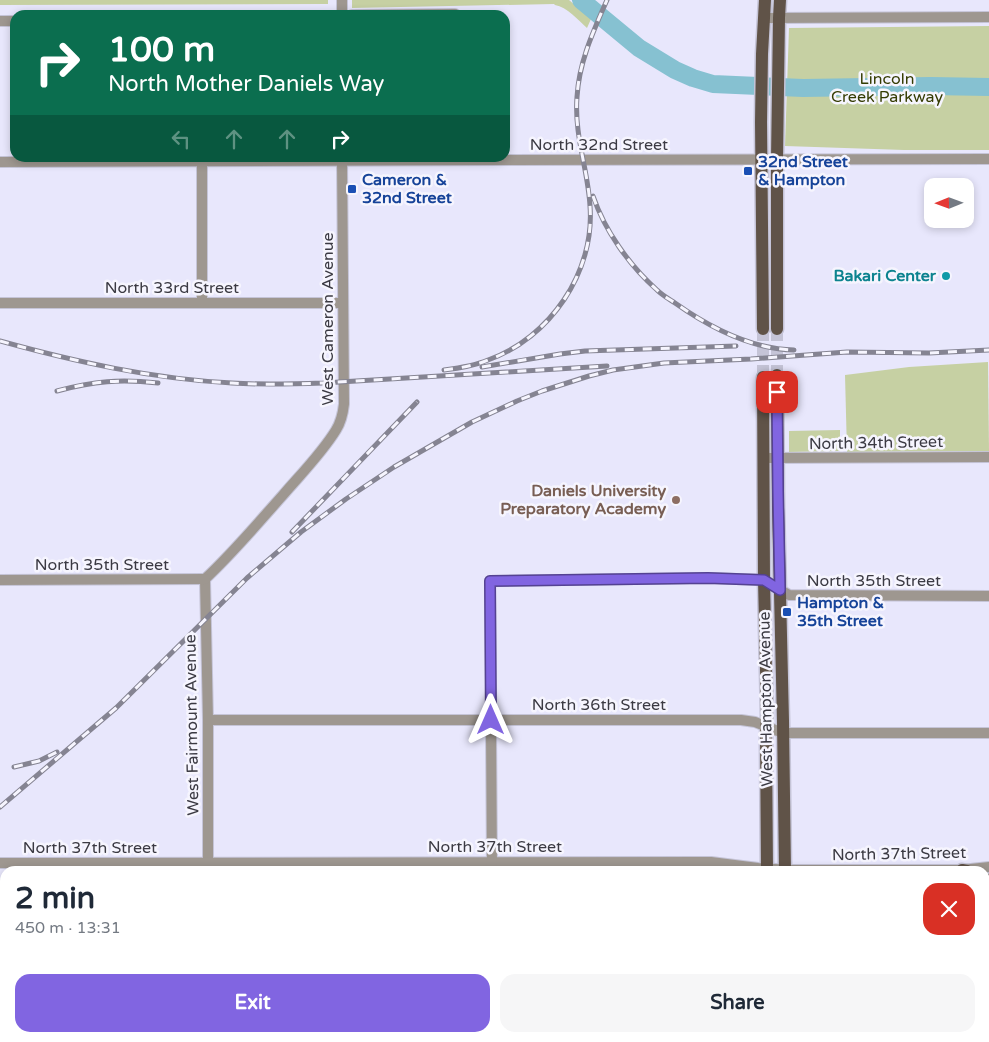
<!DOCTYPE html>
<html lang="en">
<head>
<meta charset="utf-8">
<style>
  body { margin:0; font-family:"Varela Round",sans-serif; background:#f6f6f7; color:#1f2937; height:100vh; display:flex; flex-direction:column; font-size:19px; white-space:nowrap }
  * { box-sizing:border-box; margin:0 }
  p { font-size:16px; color:#747a83 }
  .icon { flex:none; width:28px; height:28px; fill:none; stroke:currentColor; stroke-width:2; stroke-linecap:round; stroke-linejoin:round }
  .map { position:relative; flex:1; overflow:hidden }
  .drawer { position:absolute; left:0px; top:866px; width:990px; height:176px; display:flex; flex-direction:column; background:#fff; border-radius:15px 15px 0 0; box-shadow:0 2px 8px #0003 }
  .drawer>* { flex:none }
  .top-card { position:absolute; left:10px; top:10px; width:500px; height:152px; border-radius:15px; box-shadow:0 2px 8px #0003; background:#0b6e4f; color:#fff; overflow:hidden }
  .needle { width:32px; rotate:269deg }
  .tools { position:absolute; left:924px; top:178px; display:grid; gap:10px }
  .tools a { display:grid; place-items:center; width:50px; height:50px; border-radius:10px; background:#fff; box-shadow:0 2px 8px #0003; font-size:25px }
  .pin { position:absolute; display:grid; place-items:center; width:42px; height:42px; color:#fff; margin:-21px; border-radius:10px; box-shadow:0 2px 8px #0006 }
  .me { position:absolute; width:55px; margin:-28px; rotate:0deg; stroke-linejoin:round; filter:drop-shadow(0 0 4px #0008) }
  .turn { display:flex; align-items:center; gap:18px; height:105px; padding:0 15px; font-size:22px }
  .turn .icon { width:65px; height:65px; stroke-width:2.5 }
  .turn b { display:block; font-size:35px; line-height:42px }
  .lanes { display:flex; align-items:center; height:48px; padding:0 15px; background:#0003; justify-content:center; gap:25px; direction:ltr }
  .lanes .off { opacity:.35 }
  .round { display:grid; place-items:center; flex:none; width:52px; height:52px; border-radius:15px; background:#f6f6f7 }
  .head { display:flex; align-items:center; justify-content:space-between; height:85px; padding:0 15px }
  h1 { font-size:30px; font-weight:700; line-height:38px }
  .button { display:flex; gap:10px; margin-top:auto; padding:10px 15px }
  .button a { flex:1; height:58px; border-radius:15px; background:#8165e1; color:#fff; font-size:20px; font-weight:700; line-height:58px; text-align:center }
  .button a+a { background:#f6f6f7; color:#1f2937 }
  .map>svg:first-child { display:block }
</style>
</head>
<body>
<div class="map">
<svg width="989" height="1042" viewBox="0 0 989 1042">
  <rect width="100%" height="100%" fill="#e8e7fc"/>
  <g fill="#c6d0a3">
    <path d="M0,0h328v4l-328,1z"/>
    <path d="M352,0h217l22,19 -4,9c-9,-8 -20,-21 -32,-23l-1,-1 -202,4z"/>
    <path d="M989,26v124h-85l-119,-4 4,-118z"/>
    <path d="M988,362l1,89 -142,1 -2,-77 64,-8z"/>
    <path d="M840,430v21l-51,1v-21z"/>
  </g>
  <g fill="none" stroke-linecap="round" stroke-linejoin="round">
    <path stroke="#86c1d1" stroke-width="18" d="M581,0l58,48 36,22 18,8 20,6 90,4 128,-2 58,1"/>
    <g stroke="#c5c4d7" stroke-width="12" stroke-dasharray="12 6" stroke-linecap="butt">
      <path d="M763,329v48"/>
      <path d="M777,329v46"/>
    </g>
    <g stroke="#c5c4d7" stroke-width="12">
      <g id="minor">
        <path d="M342,15v-15"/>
        <path d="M352,15l103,-1"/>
        <path d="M764,18l225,-1"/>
        <path d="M0,21h15"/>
        <path d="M202,158v144"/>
        <path d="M0,162c330,0 659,-4 989,-3"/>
        <path d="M0,303h343"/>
        <path d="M763,458l226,-1"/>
        <path d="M205,579c28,-26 53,-56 78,-84 18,-21 39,-42 53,-65 5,-8 7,-17 8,-26l-2,-246"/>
        <path d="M205,579l3,141v151"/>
        <path d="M0,580l205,-1"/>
        <path d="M208,720h533l14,2 28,11h206"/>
        <path d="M0,863l711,-1 47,6 34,2h170l27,-3"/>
        <path d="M492,871l-2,-290 218,-3 56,2 25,15 200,1"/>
        <path d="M985,1006h4"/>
        <path d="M0,1007h5"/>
        <path d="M210,1038v4"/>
        <path d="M496,1038v4"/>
      </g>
    </g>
    <g stroke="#c5c4d7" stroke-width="15">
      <g id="major">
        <path d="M763,329l-2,-207 1,-68 3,-54"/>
        <path d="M777,329v-170l2,-141 1,-18"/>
        <path d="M777,375l1,132 5,214 2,150"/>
        <path d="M763,377l1,203 3,135 -1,21 1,135"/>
        <path d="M962,870l5,1"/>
        <path d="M985,879l4,2"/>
        <path d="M985,898l4,-1"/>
        <path d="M772,1038l1,4"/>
        <path d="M788,1038v4"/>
        <path d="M561,1042l12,-4"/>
      </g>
    </g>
    <use href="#minor" stroke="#9e9790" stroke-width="10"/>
    <use href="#major" stroke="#605348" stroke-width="12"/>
    <g stroke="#858492" stroke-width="5">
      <g id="rail">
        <path d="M593,196c12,35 36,69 64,94 5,5 12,9 18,13 34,24 76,46 119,47"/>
        <path d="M0,341c76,21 153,38 232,42 30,2 61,1 91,0l284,-17"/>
        <path d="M482,367l78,-13 25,-3 151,-5"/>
        <path d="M444,370c15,-2 30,-4 44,-10 62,-22 107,-88 102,-154 -2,-37 -16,-70 -13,-109 2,-35 16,-65 30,-97"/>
        <path d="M57,391c37,-10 63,-12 101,-8"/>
        <path d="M292,532l125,-130"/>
        <path d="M14,767l25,-6 18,-9"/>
        <path d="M0,807l116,-99 131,-130 54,-46 45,-33 48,-32 78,-45 45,-21 25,-10 47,-15 24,-6 51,-7 87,-4 96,-7 82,1 60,-3"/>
      </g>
    </g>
    <use href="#rail" stroke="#f6f5fe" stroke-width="3" stroke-dasharray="9" stroke-linecap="butt"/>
  </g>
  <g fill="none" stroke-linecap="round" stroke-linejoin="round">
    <g stroke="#544292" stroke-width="12">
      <path id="route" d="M491,720l-1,-139 218,-3 56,2 16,10 -2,-99 -1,-99"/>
    </g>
    <use href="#route" stroke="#8165e1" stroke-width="9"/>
  </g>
  <g fill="#1a4fb4" stroke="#f6f5fe" stroke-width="2">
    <rect x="743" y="166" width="10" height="10" rx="2.5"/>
    <rect x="347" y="184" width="10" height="10" rx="2.5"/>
    <rect x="782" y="607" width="10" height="10" rx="2.5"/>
  </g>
  <circle fill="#0f9aa8" stroke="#f6f5fe" stroke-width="2" cx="946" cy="276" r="5"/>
  <circle fill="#8d6e63" stroke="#f6f5fe" stroke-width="2" cx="676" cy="500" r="5"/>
  <g text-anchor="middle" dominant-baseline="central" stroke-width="5" stroke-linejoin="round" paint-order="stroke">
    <g font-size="16" fill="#353c03" stroke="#f6f5fe">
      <text x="887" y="79">Lincoln<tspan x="887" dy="18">Creek Parkway</tspan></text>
    </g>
    <g font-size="16" fill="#3b3a43" stroke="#f6f5fe">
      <text x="599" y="145">North 32nd Street</text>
      <text x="172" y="288">North 33rd Street</text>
      <text transform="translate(328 319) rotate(-90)">West Cameron Avenue</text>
      <text transform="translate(876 443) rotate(-1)">North 34th Street</text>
      <text x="102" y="565">North 35th Street</text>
      <text x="874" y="581">North 35th Street</text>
      <text transform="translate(766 699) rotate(-91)">West Hampton Avenue</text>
      <text x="599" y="705">North 36th Street</text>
      <text transform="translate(192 725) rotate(-91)">West Fairmount Avenue</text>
      <text x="495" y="847">North 37th Street</text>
      <text x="90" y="848">North 37th Street</text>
      <text transform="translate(899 854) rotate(-1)">North 37th Street</text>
    </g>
    <g font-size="16" font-weight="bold" fill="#164399" stroke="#f6f5fe" text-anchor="start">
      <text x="758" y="162">32nd Street<tspan x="758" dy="18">&amp; Hampton</tspan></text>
      <text x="362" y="180">Cameron &amp;<tspan x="362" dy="18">32nd Street</tspan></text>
      <text x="797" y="603">Hampton &amp;<tspan x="797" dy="18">35th Street</tspan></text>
    </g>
    <g font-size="16" font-weight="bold" fill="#0d838f" stroke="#f6f5fe" text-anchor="end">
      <text x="936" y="276">Bakari Center</text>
    </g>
    <g font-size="16" font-weight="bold" fill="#785e54" stroke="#f6f5fe" text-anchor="end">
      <text x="666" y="491">Daniels University<tspan x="666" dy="18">Preparatory Academy</tspan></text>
    </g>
  </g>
</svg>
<div class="tools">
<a><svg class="needle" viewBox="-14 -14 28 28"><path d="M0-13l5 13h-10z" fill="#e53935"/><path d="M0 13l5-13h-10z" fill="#747a83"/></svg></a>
</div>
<div class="pin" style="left:777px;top:392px;background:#d93025"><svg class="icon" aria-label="arrive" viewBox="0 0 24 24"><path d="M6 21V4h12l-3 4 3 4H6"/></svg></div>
<svg class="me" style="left:491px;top:720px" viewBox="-20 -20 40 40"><path d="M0-17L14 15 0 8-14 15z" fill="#8165e1" stroke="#fff" stroke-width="4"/></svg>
<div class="top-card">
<div class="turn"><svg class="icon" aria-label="right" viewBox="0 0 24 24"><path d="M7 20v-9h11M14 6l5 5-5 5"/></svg><div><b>100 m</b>North Mother Daniels Way</div></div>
<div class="lanes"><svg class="icon off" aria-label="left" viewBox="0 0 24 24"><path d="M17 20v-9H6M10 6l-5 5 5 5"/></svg><svg class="icon off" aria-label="ahead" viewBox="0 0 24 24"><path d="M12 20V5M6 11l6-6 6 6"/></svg><svg class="icon off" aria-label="ahead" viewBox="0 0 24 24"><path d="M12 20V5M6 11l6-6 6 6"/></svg><svg class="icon" aria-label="right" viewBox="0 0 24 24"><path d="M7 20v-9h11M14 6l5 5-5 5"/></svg></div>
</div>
<section class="drawer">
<div class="head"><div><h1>2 min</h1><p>450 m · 13:31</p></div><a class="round" style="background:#d93025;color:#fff"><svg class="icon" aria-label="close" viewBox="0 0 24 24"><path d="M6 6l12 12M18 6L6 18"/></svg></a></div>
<div class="button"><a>Exit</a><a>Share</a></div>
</section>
</div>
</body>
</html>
